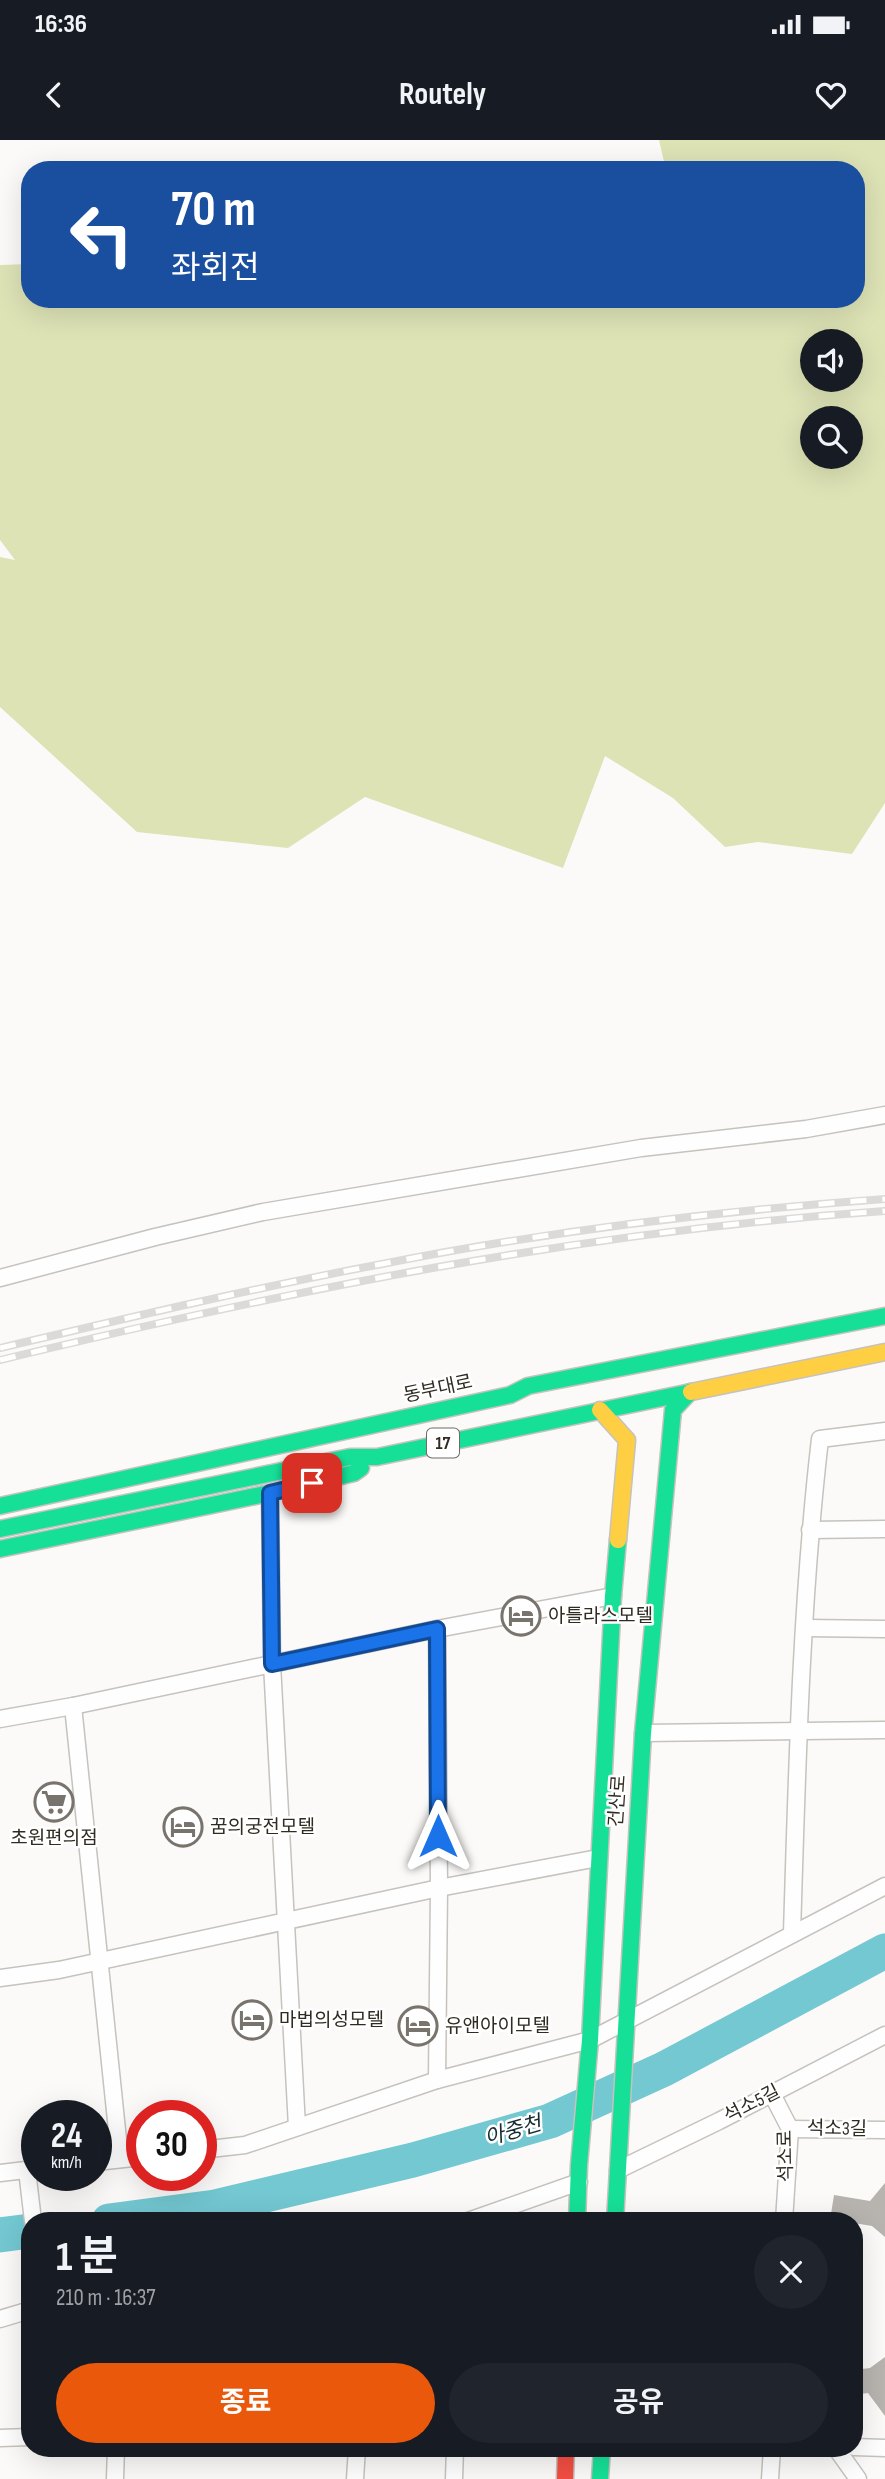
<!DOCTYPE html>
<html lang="ko">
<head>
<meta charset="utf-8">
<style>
  body { margin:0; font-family:"Sofia Sans Condensed","Noto Sans KR",sans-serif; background:#20242c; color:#f1f3f6; height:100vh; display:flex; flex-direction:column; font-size:26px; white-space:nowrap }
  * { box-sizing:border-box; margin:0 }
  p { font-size:23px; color:#9ea1a6 }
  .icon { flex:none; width:38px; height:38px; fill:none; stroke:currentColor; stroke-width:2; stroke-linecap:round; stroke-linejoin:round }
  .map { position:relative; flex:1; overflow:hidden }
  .drawer { position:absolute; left:21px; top:2072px; width:842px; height:245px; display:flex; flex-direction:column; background:#171b24; border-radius:28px; box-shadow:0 7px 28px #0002 }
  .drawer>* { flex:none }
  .hud { position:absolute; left:21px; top:21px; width:844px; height:147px; border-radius:28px; box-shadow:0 7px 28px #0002; background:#1a4fa0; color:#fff; overflow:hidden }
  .tools { position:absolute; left:800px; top:189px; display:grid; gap:14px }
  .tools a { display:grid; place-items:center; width:63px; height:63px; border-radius:50%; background:#171b24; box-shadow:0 7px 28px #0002; font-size:35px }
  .speed { position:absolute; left:21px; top:1960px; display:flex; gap:14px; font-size:35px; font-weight:700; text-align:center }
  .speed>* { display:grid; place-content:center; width:91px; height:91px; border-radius:50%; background:#171b24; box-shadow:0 7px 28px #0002; line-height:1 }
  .speed small { font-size:18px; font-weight:400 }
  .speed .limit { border:10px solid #d22; background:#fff; color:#111 }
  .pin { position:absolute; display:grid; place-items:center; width:60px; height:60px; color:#fff; margin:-30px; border-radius:14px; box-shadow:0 4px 10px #0006 }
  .me { position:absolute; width:77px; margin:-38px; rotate:0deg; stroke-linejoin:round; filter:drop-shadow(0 0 5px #0008) }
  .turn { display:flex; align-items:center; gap:24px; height:147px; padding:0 35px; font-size:32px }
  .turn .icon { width:91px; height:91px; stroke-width:2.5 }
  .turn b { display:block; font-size:49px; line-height:60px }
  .round { display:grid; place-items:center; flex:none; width:74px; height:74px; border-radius:37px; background:#20242c }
  .headline { display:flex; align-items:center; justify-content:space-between; height:119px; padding:0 35px }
  h1 { font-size:42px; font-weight:700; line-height:52px }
  .primary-button { display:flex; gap:14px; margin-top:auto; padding:14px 35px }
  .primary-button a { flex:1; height:80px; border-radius:42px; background:#ea580c; color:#fff; font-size:28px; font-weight:700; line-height:80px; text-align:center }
  .primary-button a+a { background:#20242c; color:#f1f3f6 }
  .status { display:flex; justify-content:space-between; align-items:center; height:49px; padding:0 35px; background:#171b24; direction:ltr }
  .status svg { height:19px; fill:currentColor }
  header { display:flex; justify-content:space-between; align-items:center; height:91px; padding:0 35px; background:#171b24; font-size:32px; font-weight:700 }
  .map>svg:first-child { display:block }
</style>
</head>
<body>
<div class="status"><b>16:36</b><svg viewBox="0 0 49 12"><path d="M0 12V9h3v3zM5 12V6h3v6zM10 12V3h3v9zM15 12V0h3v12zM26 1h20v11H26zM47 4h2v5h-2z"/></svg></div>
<header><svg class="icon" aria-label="back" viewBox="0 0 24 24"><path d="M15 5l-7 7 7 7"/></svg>Routely<svg class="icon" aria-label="heart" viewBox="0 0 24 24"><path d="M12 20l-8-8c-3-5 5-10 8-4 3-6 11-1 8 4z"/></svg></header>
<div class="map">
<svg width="885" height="2339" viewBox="0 0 885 2339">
  <rect width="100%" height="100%" fill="#fcfaf8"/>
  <path fill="#dde3b5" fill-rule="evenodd" d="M659,0h226v663l-33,51 -94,-12 -33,5 -52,-49 -68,-42 -42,112 -198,-71 -77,51 -151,-16 -137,-125v-150l15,3 -15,-20v-275l30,-1v35h826v-129h-190zM812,201h38v39h-38zM812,278h38v39h-38z"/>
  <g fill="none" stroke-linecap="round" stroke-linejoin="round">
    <g stroke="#73c8d2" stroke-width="35">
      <path d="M109,2081l106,-14 198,-47 137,-39 114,-52 221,-118"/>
      <path d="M0,2095l30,-4"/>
    </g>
  </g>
  <g fill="#b7b4af">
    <path d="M885,2043v54l-13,-11 -18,-3v-2l-24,-1 4,-25 36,6z"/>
    <path d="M885,2217v59l-17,-23 -14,2v-25l16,-2z"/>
  </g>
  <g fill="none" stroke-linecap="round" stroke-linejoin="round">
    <g stroke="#c6c2bd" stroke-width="19">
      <g id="street">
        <path d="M0,1138l155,-41 108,-25 378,-64 165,-19 79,-14"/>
        <path d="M270,1353l2,171 25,463"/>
        <path d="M810,1390l75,-1"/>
        <path d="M806,1488l79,1"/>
        <path d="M437,1489l2,259 -2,192"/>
        <path d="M73,1566l47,453"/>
        <path d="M0,1579l73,-13 364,-77 176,-33"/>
        <path d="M643,1593l242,-3"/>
        <path d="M792,1794c5,-165 9,-331 28,-495l65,-8"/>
        <path d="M0,1838l59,-8 380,-82 159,-30"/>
        <path d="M772,1954l18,35 -6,92"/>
        <path d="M790,1989l95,1"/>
        <path d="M201,2010l44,-5 192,-65 153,-40 295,-154"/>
        <path d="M96,2022l46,-5"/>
        <path d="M27,2030l6,51"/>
        <path d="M618,2030l101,-49 166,-86"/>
        <path d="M0,2033l34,-4"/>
        <path d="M468,2081l111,-39"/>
        <path d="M0,2179l30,-9"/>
        <path d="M0,2298l30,-1"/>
        <path d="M854,2307l31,1"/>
        <path d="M836,2308l22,31"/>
        <path d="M115,2339l1,-31"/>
        <path d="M355,2339l2,-31"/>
        <path d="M454,2339l1,-31"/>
        <path d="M770,2339l2,-31"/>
      </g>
    </g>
    <g stroke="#c6c2bd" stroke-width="19">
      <g id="fast">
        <path d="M0,1366l510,-111 18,-9 357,-70"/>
        <path d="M0,1389l350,-72h27l314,-65"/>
        <path d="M0,1409l270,-56 84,-20 7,-5"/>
        <path d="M577,2081l2,-56 11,-125 23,-444 5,-56"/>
        <path d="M615,2081l28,-488 30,-323 17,-18"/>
        <path d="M600,2339l2,-31"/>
      </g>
    </g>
    <g stroke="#c6c2bd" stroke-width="19">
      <g id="slow">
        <path d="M691,1252l194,-40"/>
        <path d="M600,1270l27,30 -9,100"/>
      </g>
    </g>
    <g stroke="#c6c2bd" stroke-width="19">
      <path id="jam" d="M565,2339l1,-31"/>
    </g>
    <use href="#street" stroke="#fffefe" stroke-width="16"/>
    <use href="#fast" stroke="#16e098" stroke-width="16"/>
    <use href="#slow" stroke="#ffcf43" stroke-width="16"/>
    <use href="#jam" stroke="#f24e42" stroke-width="16"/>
    <g stroke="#dbdad9" stroke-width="8">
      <g id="rail">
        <path d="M0,1208c127,-30 254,-60 382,-84 166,-33 335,-53 503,-65"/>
        <path d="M0,1220c291,-70 586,-129 885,-149"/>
      </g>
    </g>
    <use href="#rail" stroke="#fff" stroke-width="5" stroke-dasharray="16" stroke-linecap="butt"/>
  </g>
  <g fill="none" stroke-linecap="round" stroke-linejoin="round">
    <g stroke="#114b97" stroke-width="18">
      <path id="route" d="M312,1343l-42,10 2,171 165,-35 1,207"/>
    </g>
    <use href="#route" stroke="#1a73e8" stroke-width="12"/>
  </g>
  <defs>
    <g id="hotel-ring" transform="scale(2.0125)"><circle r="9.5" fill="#fff" stroke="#78746d" stroke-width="1.5"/><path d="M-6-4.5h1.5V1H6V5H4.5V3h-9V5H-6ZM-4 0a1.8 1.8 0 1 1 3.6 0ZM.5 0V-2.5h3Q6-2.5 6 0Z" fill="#78746d"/></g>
    <g id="supermarket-ring" transform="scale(2.0125)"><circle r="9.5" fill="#fff" stroke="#78746d" stroke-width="1.5"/><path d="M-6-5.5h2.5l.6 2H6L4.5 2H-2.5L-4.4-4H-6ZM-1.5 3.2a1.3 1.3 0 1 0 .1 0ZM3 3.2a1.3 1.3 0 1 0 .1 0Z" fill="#78746d"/></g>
  </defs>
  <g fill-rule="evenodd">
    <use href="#hotel-ring" x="521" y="1476"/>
    <use href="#supermarket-ring" x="54" y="1662"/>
    <use href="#hotel-ring" x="183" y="1687"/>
    <use href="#hotel-ring" x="252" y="1880"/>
    <use href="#hotel-ring" x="418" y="1886"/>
  </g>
  <g text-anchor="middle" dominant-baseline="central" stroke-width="5" stroke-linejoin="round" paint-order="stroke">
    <rect fill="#fff" stroke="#6f6b64" stroke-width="2" x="427" y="1288.5" width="32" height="29" rx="5"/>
    <g font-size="18" font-weight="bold" fill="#312c22">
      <text x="443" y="1303">17</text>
    </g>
    <g font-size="19" fill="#312c22" stroke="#fff">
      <text transform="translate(438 1249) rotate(-12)">동부대로</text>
      <text transform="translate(618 1661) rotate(-86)">건산로</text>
      <text transform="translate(752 1964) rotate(-27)">석소5길</text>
      <text transform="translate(837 1989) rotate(1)">석소3길</text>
      <text transform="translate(786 2016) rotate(-91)">석소로</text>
    </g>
    <g font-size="19" fill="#312c22" stroke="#fff" text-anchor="start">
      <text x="548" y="1476">아틀라스모텔</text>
      <text x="210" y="1687">꿈의궁전모텔</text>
      <text x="54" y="1698" text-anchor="middle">초원편의점</text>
      <text x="279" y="1880">마법의성모텔</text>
      <text x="445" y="1886">유앤아이모텔</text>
    </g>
    <g font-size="21" font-style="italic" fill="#182d30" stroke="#fff">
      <text transform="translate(513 1991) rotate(-16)">아중천</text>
    </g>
  </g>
</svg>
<div class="tools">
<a><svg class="icon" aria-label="sound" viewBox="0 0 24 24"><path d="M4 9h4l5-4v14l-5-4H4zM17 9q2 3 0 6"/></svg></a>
<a><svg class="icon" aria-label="search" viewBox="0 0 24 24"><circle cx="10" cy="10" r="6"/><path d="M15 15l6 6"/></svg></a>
</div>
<div class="speed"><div>24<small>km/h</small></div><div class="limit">30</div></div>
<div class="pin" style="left:312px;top:1343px;background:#d93025"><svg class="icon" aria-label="arrive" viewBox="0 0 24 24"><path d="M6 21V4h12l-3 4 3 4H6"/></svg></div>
<svg class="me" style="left:438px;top:1696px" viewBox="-20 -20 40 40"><path d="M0-17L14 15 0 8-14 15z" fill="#1a73e8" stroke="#fff" stroke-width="4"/></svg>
<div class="hud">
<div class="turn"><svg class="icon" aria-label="left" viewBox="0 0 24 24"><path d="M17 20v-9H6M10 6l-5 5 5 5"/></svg><div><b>70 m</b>좌회전</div></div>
</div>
<section class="drawer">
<div class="headline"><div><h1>1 분</h1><p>210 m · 16:37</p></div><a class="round"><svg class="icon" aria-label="close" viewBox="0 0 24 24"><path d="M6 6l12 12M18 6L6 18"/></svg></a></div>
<div class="primary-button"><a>종료</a><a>공유</a></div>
</section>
</div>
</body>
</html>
